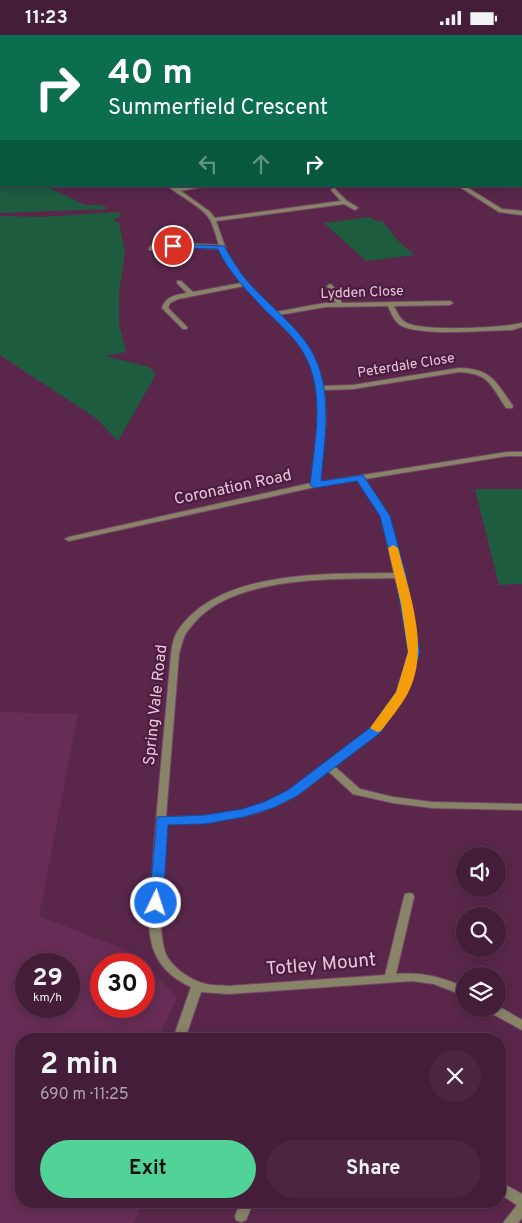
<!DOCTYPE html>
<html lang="en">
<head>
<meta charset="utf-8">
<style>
  body { margin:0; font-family:Overpass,sans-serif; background:#4b2640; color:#f1f3f6; height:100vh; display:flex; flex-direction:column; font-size:19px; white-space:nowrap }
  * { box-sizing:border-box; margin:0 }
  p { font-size:16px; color:#afa2ae }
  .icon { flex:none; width:28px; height:28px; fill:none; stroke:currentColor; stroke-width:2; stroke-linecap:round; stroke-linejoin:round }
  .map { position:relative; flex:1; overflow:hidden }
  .drawer { position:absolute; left:15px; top:998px; width:491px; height:175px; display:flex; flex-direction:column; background:#441d38; border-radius:20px; box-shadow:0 2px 12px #0003,0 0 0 1px #5c3b53 }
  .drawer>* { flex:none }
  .banner { position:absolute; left:0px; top:0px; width:522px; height:152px; box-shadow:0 2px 12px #0003,0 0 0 1px #5c3b53; background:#0b6e4f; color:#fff; overflow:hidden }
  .tools { position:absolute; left:456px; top:812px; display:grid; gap:10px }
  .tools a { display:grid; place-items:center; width:50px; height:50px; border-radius:50%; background:#441d38; box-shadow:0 2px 12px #0003,0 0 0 1px #5c3b53; font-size:25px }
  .speed { position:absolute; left:15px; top:918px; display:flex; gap:10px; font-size:25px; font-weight:700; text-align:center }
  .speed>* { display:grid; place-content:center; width:65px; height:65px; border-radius:50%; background:#441d38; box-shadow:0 2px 12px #0003,0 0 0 1px #5c3b53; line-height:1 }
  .speed small { font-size:12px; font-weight:400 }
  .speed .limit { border:8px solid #d22; background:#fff; color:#111 }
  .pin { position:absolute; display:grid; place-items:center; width:42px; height:42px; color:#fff; margin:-21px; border:2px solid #fff; border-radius:50%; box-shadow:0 1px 5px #0007 }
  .me { position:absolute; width:55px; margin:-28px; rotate:4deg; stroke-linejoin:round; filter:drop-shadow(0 0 4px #0008) }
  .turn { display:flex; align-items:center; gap:18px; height:105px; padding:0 25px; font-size:22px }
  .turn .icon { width:65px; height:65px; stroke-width:2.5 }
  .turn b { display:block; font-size:35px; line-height:42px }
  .lanes { display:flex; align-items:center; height:48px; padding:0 25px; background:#0003; justify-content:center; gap:25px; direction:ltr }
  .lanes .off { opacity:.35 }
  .round { display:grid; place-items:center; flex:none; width:52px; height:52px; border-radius:26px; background:#4b2640 }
  .overview { display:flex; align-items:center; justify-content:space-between; height:85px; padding:0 25px }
  h1 { font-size:30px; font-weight:700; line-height:38px }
  .cta { display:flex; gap:10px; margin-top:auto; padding:10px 25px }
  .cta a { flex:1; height:58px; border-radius:30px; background:#51d398; color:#111; font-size:20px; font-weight:700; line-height:58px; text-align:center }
  .cta a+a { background:#4b2640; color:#f1f3f6 }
  .status { display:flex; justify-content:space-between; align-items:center; height:35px; padding:0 25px; background:#441d38; direction:ltr }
  .status svg { height:14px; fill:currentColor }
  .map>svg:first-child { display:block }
</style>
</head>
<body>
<div class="status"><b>11:23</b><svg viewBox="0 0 49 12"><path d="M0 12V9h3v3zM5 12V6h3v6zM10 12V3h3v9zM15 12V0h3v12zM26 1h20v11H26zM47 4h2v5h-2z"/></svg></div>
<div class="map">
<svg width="522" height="1188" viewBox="0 0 522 1188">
  <rect width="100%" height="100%" fill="#5a274b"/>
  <path fill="#672d56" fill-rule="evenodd" d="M0,677l78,2 -39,202 97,38 41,44 -19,41h-137v162h123l-10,22h-134zM26,929h43v42h-43zM101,929h43v42h-43z"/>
  <g fill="#1e5c40">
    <path d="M0,129l1,22c14,0 30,-2 43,0 7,2 31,14 38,18 9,3 19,-2 26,5l-108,4z"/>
    <path d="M118,177l3,4 -8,4 6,3 6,29 -6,41v31l7,28 -20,4 43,11 7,7 -38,67 -21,-22 -97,-64v-139l41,1z"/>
    <path d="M370,182l5,4h7l18,22 15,12 -49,6 -42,-38z"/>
    <path d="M475,454h47v95l-23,1z"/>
  </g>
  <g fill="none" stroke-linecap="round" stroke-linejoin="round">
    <g stroke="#764768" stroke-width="2">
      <g id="minor">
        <path d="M112,0h6l1,1h-6z"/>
        <rect x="521" y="7" width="1" height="2"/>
        <rect x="0" y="18" width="1" height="2"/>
        <rect x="521" y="45" width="1" height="2"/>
        <rect x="521" y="52" width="1" height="3"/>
        <rect x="521" y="134" width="1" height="4"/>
        <path d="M168,151h7l2,2 29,-2 -25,5 28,20 6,7 126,-17 -10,-11 3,-2 13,13 10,6 1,1 -3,2 -11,-6 -128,17 13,37 18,25 29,29 49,-9h11l-9,-17 3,-2 3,2 9,17 108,-2 3,2 -3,2 -56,1c3,6 5,12 11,16 16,10 97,6 117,1v4l-10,3c-25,0 -92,7 -112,-5 -6,-4 -9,-12 -12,-19l-63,1 -46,8c23,25 36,37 44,71l30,-1 106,-17c33,1 36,13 54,38l-1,2h-6c-15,-23 -17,-35 -47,-36l-106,17 -29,1 2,31 -7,61 188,-30h15v4h-15l-142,23 24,37 15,59 9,43 5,34 -11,40 -29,40 -44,34 26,23 33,8 39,5 90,2v6l-90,-2 -39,-5 -40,-9 -25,-23c-10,8 -20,17 -31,24 -38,25 -87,27 -131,29 -2,29 -12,113 2,134 8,12 24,23 38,26 7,2 16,1 23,2l156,-11 19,-78 1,-3 4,-1 4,1 1,3 -18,77c28,-2 44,3 69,13v9l-31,-12 -22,-3 -183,13 -28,-2 -14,41v6h-12v-6l16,-46c-20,-9 -36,-24 -40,-47 -5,-22 1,-57 2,-80 5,-69 12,-137 18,-206 1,-7 2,-15 6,-22 40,-63 151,-58 217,-59l-13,-57 -23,-36 -43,7 -246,54 -4,-2 4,-2 242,-54c5,-45 18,-102 -14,-141 -16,-20 -36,-37 -53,-56l-66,13 -8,4 -2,5 19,19v2h-4l-21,-21c4,-12 14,-13 25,-15l-10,-10v-2h4l12,11 48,-9 -18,-25 -3,-9 -63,-3 -4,4h-4v-2l6,-6 64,3c-3,-8 -5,-19 -10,-27 -8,-12 -30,-22 -41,-32zM395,543l10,40 5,34 -13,40 -25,36 -83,63 -24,12 -22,7 -38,6 -39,1 13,-163c2,-6 3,-13 6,-19 2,-4 6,-8 9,-12 40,-48 143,-44 201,-45z"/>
        <path d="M458,151h7l37,23 20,2v4l-23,-3z"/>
        <path d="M498,971l24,14v10l-33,-18 -2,-3h11z"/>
        <path d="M500,1147l22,12v24l-4,5h-15l14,-18 -17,-11z"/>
        <path d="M241,1166h13l-8,19 -5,2 -5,-2 -1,-4z"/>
      </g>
    </g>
    <use href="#minor" fill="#888468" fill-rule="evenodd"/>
  </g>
  <path fill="#1a73e8" stroke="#114b97" d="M170,209l54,2c8,13 15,26 25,37 18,20 40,37 56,58 30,40 20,93 16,140l42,-6 27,41 16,59 14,77 -12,40 -28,41 -83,63 -24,12 -29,9 -39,7 -37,1 -5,78 -7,6 -7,-6 8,-86 48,-2 37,-6 22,-7 24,-12 83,-63 25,-35 12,-40 -13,-77 -15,-59 -23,-35 -42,7 -5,-3c5,-46 18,-102 -13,-142 -9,-12 -21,-22 -32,-33 -17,-18 -36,-37 -47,-61l-45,-1 -4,-2z"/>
  <path fill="#f59e0b" d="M393,510l5,3c11,45 33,101 10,145 -7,13 -18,26 -27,38l-4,1 -7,-4 26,-36 12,-40 -7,-48 -13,-56z"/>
  <g text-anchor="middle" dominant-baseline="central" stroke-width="4.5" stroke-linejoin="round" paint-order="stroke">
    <g font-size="14" fill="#e7c7db" stroke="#4e1c40">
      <text transform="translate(362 258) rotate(-2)">Lydden Close</text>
      <text transform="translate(406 331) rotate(-9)">Peterdale Close</text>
    </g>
    <g font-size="16" fill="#e7c7db" stroke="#4e1c40">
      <text transform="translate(233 453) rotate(-12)">Coronation Road</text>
      <text transform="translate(156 670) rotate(-84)">Spring Vale Road</text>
    </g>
    <g font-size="19" fill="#e7c7db" stroke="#4e1c40">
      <text transform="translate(321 930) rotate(-5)">Totley Mount</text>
    </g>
  </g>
</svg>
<div class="tools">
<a><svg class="icon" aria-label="sound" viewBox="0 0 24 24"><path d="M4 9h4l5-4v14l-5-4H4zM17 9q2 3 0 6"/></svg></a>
<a><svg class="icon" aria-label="search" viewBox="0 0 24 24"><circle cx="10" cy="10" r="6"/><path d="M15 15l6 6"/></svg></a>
<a><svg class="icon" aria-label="layers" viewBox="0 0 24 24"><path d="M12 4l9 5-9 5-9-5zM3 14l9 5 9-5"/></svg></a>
</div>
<div class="speed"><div>29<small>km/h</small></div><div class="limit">30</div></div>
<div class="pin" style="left:173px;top:211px;background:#d93025"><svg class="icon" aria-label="arrive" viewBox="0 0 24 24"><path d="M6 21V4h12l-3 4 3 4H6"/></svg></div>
<svg class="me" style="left:156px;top:868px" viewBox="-20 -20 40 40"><circle r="17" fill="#1a73e8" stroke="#fff" stroke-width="3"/><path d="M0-11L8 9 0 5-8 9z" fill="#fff"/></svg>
<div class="banner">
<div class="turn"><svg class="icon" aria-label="right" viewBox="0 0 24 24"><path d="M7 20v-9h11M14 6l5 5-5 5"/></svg><div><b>40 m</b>Summerfield Crescent</div></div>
<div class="lanes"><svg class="icon off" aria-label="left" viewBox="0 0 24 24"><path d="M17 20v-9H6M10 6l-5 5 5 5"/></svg><svg class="icon off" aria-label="ahead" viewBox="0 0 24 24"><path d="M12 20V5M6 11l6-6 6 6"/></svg><svg class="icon" aria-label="right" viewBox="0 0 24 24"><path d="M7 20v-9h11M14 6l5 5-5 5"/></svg></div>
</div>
<section class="drawer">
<div class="overview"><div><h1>2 min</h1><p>690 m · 11:25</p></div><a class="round"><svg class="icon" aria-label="close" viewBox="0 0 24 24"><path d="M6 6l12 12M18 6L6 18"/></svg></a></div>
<div class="cta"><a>Exit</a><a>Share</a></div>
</section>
</div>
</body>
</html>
